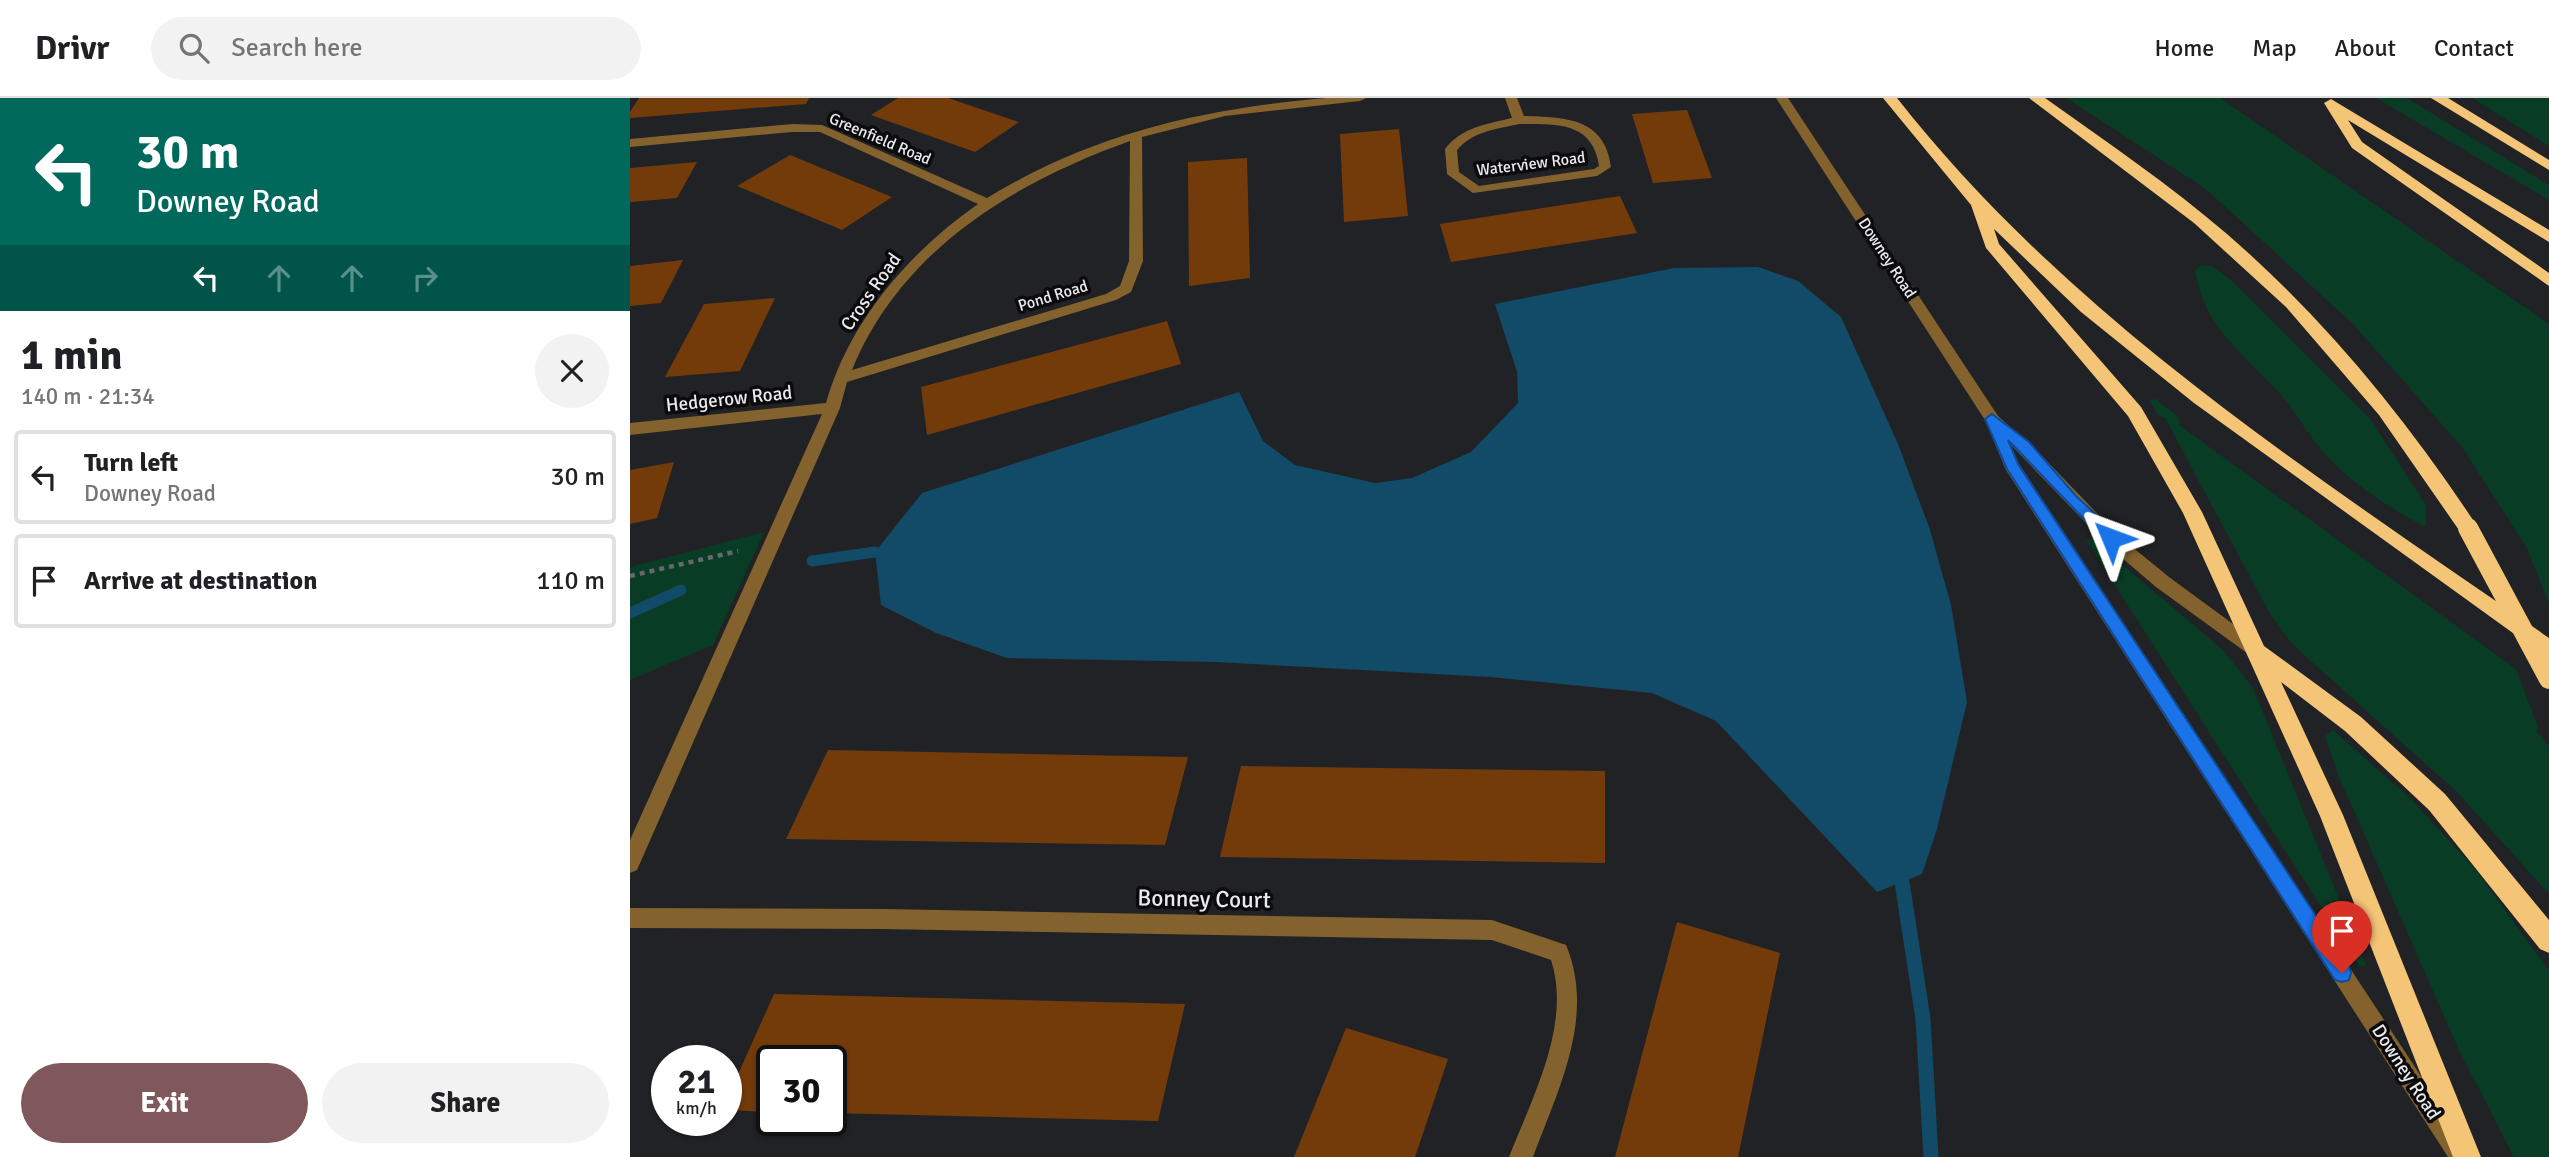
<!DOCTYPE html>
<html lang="en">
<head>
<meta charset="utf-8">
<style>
  body { margin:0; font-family:Signika,sans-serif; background:#f2f2f2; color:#202124; height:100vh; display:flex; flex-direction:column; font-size:26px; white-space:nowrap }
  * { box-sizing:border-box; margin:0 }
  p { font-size:23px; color:#757577 }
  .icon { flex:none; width:38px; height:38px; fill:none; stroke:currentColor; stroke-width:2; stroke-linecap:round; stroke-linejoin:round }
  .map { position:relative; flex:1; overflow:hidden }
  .side { display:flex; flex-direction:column; background:#fff; width:630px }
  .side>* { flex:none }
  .guide { background:#00695c; color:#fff; overflow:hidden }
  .speed { position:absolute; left:21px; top:947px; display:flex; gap:14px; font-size:35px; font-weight:700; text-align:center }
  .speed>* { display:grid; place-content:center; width:91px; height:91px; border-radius:50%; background:#fff; box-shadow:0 2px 5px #0004; line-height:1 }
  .speed small { font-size:18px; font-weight:400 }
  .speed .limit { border:4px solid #111; border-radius:10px; background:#fff; color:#111 }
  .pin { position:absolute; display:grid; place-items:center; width:60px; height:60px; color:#fff; margin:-72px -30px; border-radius:50% 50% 50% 0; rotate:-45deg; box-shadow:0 0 7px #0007 }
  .pin .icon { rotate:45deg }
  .me { position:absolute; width:77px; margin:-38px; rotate:314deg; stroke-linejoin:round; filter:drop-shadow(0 0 5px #0008) }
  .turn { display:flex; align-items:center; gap:24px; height:147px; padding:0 21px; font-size:32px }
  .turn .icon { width:91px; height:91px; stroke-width:2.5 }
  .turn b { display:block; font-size:49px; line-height:60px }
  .lanes { display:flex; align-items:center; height:66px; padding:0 21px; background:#0003; justify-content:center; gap:35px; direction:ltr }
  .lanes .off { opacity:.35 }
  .round { display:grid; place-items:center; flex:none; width:74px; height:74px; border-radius:37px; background:#f2f2f2 }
  .head { display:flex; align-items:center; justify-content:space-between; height:119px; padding:0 21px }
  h1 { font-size:42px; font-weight:700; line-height:52px }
  .cta { display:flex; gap:14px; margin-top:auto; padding:14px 21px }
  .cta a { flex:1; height:80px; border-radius:42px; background:#80585b; color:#fff; font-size:28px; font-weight:700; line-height:80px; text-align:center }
  .cta a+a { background:#f2f2f2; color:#202124 }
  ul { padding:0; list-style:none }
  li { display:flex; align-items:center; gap:21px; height:94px; margin:0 14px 10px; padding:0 7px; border:4px solid #e0e0e0; border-radius:7px }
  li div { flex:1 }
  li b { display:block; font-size:26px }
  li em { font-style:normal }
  header { display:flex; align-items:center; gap:42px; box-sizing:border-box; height:98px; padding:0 35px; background:#fff; border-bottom:2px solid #e0e0e0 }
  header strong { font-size:33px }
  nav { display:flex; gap:38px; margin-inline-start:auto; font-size:24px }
  .search { width:490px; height:63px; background:#f2f2f2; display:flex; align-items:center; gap:18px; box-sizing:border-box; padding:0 24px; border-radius:38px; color:#757577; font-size:26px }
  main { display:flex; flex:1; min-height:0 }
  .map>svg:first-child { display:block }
</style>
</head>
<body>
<header>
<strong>Drivr</strong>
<div class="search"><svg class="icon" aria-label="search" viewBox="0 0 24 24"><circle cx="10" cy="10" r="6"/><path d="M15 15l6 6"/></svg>Search here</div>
<nav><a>Home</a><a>Map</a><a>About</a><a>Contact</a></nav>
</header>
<main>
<section class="side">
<div class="guide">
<div class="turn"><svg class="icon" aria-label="left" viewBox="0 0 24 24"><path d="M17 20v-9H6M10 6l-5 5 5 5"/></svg><div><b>30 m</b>Downey Road</div></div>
<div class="lanes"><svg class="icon" aria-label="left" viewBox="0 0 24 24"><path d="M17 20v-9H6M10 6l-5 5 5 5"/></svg><svg class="icon off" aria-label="ahead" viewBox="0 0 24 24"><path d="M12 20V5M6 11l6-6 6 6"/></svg><svg class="icon off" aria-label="ahead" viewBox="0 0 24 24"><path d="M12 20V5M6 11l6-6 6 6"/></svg><svg class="icon off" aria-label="right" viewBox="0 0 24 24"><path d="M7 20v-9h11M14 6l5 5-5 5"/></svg></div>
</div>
<div class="head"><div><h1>1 min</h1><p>140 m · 21:34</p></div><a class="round"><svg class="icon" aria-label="close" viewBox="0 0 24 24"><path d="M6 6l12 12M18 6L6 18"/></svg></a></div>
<ul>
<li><svg class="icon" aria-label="left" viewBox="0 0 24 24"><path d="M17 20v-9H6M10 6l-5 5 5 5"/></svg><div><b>Turn left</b><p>Downey Road</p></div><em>30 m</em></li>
<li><svg class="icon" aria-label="arrive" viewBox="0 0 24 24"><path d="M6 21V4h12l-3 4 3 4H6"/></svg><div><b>Arrive at destination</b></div><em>110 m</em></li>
</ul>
<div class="cta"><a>Exit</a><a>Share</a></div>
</section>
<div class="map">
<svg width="1919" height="1059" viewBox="0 0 1919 1059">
  <rect width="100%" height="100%" fill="#212225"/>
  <g fill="#083c25">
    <path d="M1436,0h154l329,226v280l-22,-56 -65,-101 -110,-124 -146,-134z"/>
    <path d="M1746,0h31l142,87v15z"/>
    <path d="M1842,0h77v48z"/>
    <path d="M1572,167l10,1 19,14 140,140 55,85v22c-38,-19 -80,-47 -107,-80 -14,-17 -24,-36 -38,-52 -37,-42 -77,-66 -86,-125z"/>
    <path d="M1526,301l23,19v7l337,244 22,58 -1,5 12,15v147l-92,-102 -164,-147 -23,-31 -105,-196 -7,-3 -9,-15z"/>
    <path d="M134,434l-51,113 -83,35v-113z"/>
    <path d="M1461,440l133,113 29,37 113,277 -7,1 -273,-426z"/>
    <path d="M1703,632l78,69 65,71 73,101v186h-35l-55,-107 -120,-273 -14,-41z"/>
  </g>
  <path fill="#114b67" d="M1128,169l40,14 43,36 57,127 32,86 21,75 16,97 -30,127 -15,45 -45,18 -161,-171 -64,-28 -162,-16 -275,-15 -208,-4 -71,-25 -55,-28 -6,-53 47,-59 317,-101 24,49 32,24 80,18 37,-5 59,-26 47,-49 -1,-31 -22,-68 179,-36z"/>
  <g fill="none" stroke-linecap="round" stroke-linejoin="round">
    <g stroke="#114b67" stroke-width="11">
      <path d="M182,463l63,-9"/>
      <path d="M0,515l51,-23"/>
    </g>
    <path stroke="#114b67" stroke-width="15" d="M1272,784l21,137 8,138"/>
  </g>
  <g fill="#743b0a">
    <path d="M9,0h170l-3,6 -176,14v-6z"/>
    <path d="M268,0h50l71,24 -44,30 -104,-37z"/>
    <path d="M1057,12l25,68 -59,5 -21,-69z"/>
    <path d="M769,31l9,87 -64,6 -4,-88z"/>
    <path d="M160,57l102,42 -50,33 -105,-44z"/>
    <path d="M617,60l3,120 -61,8 -1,-124z"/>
    <path d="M67,64l-20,36 -47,4v-34z"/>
    <path d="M990,98l17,37 -186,29 -11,-38z"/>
    <path d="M53,162l-22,43 -31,3v-40z"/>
    <path d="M145,200l-35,73 -75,6 39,-73z"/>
    <path d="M537,223l14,43 -254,71 -6,-48z"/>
    <path d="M44,364l-17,56 -27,6v-54z"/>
    <path d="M198,652l360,7 -23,88 -379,-6z"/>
    <path d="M611,668l364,5v92l-385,-6z"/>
    <path d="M1047,824l103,31 -42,204h-123z"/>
    <path d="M144,896l411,10 -27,117 -327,-8v-53h-59v52l-46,-2v-9z"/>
    <path d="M716,930l102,31 -33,98h-121z"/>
  </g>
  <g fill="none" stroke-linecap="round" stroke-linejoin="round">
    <path stroke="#67686b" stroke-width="4.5" stroke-dasharray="5 5" stroke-linecap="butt" d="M0,478l108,-25"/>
    <g fill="#83622d" fill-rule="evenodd">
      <path d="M696,0h40l-6,3 -135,15 -83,21 1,124 -12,31 -15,8 -269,82 -7,26 -203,462 -7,3v-33l192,-426 -192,21v-12l196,-20c23,-81 82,-150 152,-199l-158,-72h-28l-162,15v-8l162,-15 30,1 165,73c107,-65 215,-89 339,-100zM500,43l-1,120 -9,25 -14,8 -254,76c49,-120 161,-187 278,-229z"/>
      <path d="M875,0h12l7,18c41,1 81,2 87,51l-14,9 -124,17 -26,-19 -2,-25c17,-22 42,-25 67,-31zM889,26c36,0 74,-3 80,42l-5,3 -115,17 -20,-14 -2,-22c16,-19 40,-21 62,-26z"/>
      <path d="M1146,0h12l210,318 38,34 84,87 49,40 94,69 3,5 -3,5 -6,2 -6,-2 -95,-69 -48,-41 -98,-102 9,20 455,693h-26l-442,-687 -21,-50z"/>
      <path d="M0,810l254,1 608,11 74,25c30,71 -8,145 -33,212h-24c23,-59 63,-133 42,-197l-59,-20 -608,-11 -254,-1z"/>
    </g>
    <g fill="#f4c477" fill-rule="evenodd">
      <path d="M1253,0h14c177,225 420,378 652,540v21l-355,-256 -113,-91 -87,-83 5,15 142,163 61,105 62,134 97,71 84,77 104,126v33l-9,-4 -111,-139 -84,-79 -64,-49 62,133 138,342h-28l-133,-341 -137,-303 -55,-97 -142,-168 -15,-43z"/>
      <path d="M1399,0h16c62,44 125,87 182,136 97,84 177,182 248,289l3,5 -3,5h-14l-82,-118 -93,-108 -92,-84z"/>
      <path d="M1801,0h17l101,62v10z"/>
      <path d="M1701,1l218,131v12l-201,-122 14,22 187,131v13l-197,-138 -28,-45z"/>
    </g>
    <path stroke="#f4c477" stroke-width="20" d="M1838,430l81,151"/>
  </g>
  <path fill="#1a73e8" stroke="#114b97" stroke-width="2" d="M1362,316l37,28 47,54 41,38v8h-11l-98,-102 10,24 331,502 2,7 -2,7 -7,2 -7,-2 -328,-511 -22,-50z"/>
  <g text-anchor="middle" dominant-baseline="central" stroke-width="7" stroke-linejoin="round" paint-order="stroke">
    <g font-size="16" fill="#eaebed" stroke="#0b0b0d">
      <text transform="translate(250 41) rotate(23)">Greenfield Road</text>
      <text transform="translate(901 66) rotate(-7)">Waterview Road</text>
      <text transform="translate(1257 160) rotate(57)">Downey Road</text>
      <text transform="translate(423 198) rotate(-17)">Pond Road</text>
    </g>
    <g font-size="19" fill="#eaebed" stroke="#0b0b0d">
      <text transform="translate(241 194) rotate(-55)">Cross Road</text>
      <text transform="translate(99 301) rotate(-6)">Hedgerow Road</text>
      <text transform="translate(1776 974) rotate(57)">Downey Road</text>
    </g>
    <g font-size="23" fill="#eaebed" stroke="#0b0b0d">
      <text transform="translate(574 801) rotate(1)">Bonney Court</text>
    </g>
  </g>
</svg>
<div class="speed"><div>21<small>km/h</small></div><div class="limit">30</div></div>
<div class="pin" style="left:1712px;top:875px;background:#d93025"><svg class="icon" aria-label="arrive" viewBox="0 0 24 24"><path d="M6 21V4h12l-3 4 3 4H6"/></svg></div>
<svg class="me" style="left:1481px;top:440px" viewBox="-20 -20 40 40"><path d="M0-17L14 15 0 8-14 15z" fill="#1a73e8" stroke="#fff" stroke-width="4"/></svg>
</div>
</main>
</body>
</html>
